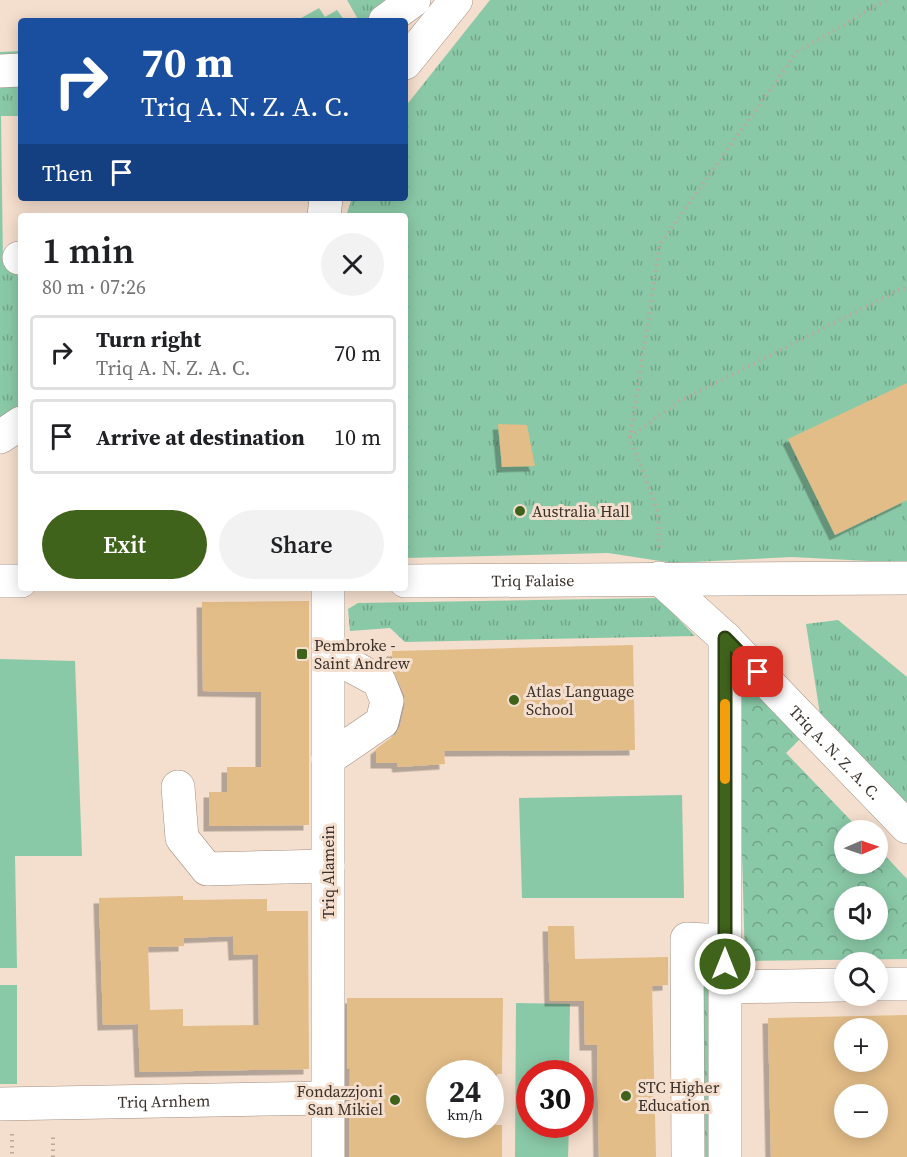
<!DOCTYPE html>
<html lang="en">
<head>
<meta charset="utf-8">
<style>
  body { margin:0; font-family:"Source Serif 4",serif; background:#f2f2f2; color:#202124; height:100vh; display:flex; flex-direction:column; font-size:22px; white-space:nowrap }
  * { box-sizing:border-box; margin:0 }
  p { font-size:20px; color:#757577 }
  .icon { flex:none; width:33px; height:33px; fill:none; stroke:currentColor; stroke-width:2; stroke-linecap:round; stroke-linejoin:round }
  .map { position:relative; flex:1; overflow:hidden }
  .details { position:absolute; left:18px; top:213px; width:390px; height:378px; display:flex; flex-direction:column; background:#fff; border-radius:6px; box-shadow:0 3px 15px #0003 }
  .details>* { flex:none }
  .top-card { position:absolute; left:18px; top:18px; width:390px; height:183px; border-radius:6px; box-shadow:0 3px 15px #0003; background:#1a4fa0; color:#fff; overflow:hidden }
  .needle { width:39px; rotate:88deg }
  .controls { position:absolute; left:834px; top:820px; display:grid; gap:12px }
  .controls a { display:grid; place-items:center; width:54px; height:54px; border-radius:50%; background:#fff; box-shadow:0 3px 15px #0003; font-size:30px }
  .speed { position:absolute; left:426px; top:1060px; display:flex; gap:12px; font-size:30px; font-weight:700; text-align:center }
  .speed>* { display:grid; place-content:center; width:78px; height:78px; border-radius:50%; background:#fff; box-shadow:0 3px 15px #0003; line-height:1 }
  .speed small { font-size:15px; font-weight:400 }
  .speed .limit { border:9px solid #d22; background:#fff; color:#111 }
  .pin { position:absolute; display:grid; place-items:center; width:51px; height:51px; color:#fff; margin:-26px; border-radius:12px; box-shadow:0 3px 9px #0006 }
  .me { position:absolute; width:66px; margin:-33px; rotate:0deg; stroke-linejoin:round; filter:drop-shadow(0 0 4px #0008) }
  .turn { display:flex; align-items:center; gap:21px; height:126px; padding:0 24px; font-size:27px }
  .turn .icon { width:78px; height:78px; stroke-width:2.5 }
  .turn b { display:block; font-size:42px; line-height:51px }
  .then { display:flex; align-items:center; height:57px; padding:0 24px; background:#0003; gap:12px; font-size:22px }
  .round { display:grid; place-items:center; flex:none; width:63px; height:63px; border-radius:32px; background:#f2f2f2 }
  .overview { display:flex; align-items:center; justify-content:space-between; height:102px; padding:0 24px }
  h1 { font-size:36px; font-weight:600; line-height:45px }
  .action { display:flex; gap:12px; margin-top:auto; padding:12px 24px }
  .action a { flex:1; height:69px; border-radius:36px; background:#40631b; color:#fff; font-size:24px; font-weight:600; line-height:69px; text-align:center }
  .action a+a { background:#f2f2f2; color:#202124 }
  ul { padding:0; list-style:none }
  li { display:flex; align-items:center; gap:18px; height:75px; margin:0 12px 9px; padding:0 12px; border:3px solid #e0e0e0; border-radius:6px }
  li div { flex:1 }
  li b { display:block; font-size:22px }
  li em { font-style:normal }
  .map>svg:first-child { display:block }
</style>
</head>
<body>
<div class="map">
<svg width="907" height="1157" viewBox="0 0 907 1157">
  <defs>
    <pattern id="grass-tufts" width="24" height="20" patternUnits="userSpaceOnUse" patternTransform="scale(1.5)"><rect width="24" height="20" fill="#8ac9a7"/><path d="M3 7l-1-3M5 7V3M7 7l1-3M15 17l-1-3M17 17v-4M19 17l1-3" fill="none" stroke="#72a488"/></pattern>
    <pattern id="park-crowns" width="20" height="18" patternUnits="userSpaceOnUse" patternTransform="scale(1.5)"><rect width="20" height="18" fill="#8ac9a7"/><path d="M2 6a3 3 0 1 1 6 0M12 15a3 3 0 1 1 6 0" fill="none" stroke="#72a488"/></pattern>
    <filter id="shadow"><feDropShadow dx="-5.5" dy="5.5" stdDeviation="0" flood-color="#0004"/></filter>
  </defs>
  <rect width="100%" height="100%" fill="#f4decd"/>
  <g fill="url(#grass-tufts)">
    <path d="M347,0h44l-27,21h-5z"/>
    <path d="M490,0h417v563l-115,-6 -119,6 -65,-10 -203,5v-342h-59l6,-18h53v-91z"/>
    <path d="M319,8l6,9 12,-7 8,11h-49z"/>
    <path d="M21,51v65h-20l2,149 18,1v140l-21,15v-369z"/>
    <path d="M658,598l37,38 -290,6 -15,-14 -40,3 -2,-22 10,-6z"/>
    <path d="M838,620l69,57v130l-86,-86 -15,-97z"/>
    <path d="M690,963h23l2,194h-23z"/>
  </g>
  <path fill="url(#park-crowns)" fill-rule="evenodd" d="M737,674l67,61 -18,18 75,78h-17v33h34v-16l29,31v80l-162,2zM844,897h34v33h-34z"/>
  <g fill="#8ac9a7">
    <path d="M0,659l75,2 7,195h-67l2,112h-17z"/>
    <path d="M682,795l2,103h-162l-3,-100z"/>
    <rect x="0" y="985" width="17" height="99"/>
    <path d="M516,1003l54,1 -1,70h-39v51h39l-1,32h-53z"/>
  </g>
  <g fill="#e3bd88" fill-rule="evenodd" filter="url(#shadow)">
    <path d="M907,383v117l-72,35 -47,-96z"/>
    <path d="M498,424l29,1 8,41 -33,1z"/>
    <path d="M309,601v224l-100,1v-34h18v-25h34v-75l-58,-1 -1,-89z"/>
    <path d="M633,645l2,105 -191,1 1,13 -47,3 -1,-4h-21v-14l20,-15 4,-8 5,-21 -1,-11 -11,-24 -1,-19z"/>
    <path d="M183,896v4l84,-1v12h41l1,158 -169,3 -2,-48 -35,1 -4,-127zM233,936l1,19 24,-1 1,71 -76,1v-17l-33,1 -2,-63 36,-1v-8z"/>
    <path d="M548,926h26l1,33 93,-2v28l-16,1 4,171h-57l-2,-112h-12l-1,-44h-34z"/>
    <path d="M347,998h156l-1,76h-62v51h62v32h-153l1,-88h-3z"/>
    <path d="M907,1015v142h-136l-3,-139zM844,1029h34v33h-34zM844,1095h34v33h-34z"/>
  </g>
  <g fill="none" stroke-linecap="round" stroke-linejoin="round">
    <g stroke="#a38f80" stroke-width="34">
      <g id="minor">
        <path d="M385,21l29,-21"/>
        <path d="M405,63l51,-63"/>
        <path d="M0,71l21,-1"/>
        <path d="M324,216l2,-18"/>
        <path d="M19,258h2"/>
        <path d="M0,437l21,-14"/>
        <path id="s1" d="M659,578l66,60 182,189"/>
        <path d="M0,581h21"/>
        <path id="s2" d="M405,581l502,-3"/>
        <path d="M328,759l54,-37 5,-21 -8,-20 -50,-27"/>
        <path d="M178,787l4,51 25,31 121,-3"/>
        <path d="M878,984h29"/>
        <path d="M725,987l119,-2"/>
        <path id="s3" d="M0,1104l328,-6"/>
        <path d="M328,1157v-569"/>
        <path d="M688,1157l-1,-218 38,2"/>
        <path d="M725,1157v-519"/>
      </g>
    </g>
    <g stroke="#bba99c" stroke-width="4" stroke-dasharray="1.5 4.5" stroke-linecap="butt">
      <path d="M630,437l48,-35 229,-116"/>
      <path d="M659,547l-1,-35 -28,-75 30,-193 137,-192 89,-52"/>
      <path d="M12,1134v23"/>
      <path d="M53,1157v-24"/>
    </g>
    <use href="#minor" stroke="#fff" stroke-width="33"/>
  </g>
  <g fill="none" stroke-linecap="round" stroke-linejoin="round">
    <g stroke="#2a4012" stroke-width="15">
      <path id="route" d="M725,964v-326l33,34"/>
    </g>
    <use href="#route" stroke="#40631b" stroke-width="10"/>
    <path stroke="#f59e0b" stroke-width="10" d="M725,779v-75"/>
  </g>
  <g fill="#40631b" stroke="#f4decd" stroke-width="2">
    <circle cx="520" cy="511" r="6"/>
    <rect x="296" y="648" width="12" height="12" rx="3"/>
    <circle cx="514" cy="700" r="6"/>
    <circle cx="626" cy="1096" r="6"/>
    <circle cx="395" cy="1100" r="6"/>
  </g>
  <g text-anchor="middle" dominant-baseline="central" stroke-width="6" stroke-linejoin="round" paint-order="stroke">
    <g font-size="16" fill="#3a312b" stroke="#f4decd" text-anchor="start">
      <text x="532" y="511">Australia Hall</text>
      <text x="314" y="645">Pembroke -<tspan x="314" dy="18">Saint Andrew</tspan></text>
      <text x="526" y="691">Atlas Language<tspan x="526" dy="18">School</tspan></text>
      <text x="638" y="1087">STC Higher<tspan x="638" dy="18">Education</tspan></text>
      <text x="383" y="1091" text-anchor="end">Fondazzjoni<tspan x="383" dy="18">San Mikiel</tspan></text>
    </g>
    <g font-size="16" fill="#3a312b" stroke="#f4decd">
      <text stroke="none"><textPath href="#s2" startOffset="128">Triq Falaise</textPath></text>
      <text stroke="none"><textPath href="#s1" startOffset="248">Triq A. N. Z. A. C.</textPath></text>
      <text transform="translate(328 872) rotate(-90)">Triq Alamein</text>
      <text stroke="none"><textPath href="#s3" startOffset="164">Triq Arnhem</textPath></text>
    </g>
  </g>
</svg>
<div class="controls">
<a><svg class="needle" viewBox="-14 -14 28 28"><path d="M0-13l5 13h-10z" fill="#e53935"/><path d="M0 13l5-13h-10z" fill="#757577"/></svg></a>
<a><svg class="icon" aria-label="sound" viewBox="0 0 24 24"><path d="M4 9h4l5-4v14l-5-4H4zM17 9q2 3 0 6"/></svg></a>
<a><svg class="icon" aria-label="search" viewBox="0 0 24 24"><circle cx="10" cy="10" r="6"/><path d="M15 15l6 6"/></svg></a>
<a>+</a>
<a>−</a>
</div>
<div class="speed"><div>24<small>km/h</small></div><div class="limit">30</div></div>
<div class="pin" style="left:758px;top:672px;background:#d93025"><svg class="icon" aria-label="arrive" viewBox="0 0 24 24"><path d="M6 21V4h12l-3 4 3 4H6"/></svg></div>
<svg class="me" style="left:725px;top:964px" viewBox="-20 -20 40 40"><circle r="17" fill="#40631b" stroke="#fff" stroke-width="3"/><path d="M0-11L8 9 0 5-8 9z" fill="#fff"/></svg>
<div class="top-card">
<div class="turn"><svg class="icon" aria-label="right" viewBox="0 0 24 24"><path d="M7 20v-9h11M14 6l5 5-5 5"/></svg><div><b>70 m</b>Triq A. N. Z. A. C.</div></div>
<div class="then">Then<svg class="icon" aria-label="arrive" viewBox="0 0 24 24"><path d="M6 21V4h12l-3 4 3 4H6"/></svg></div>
</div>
<section class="details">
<div class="overview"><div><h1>1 min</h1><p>80 m · 07:26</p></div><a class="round"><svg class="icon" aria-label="close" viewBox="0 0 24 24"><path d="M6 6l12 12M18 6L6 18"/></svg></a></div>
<ul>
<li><svg class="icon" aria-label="right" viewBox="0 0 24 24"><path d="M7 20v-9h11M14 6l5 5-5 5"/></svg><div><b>Turn right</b><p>Triq A. N. Z. A. C.</p></div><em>70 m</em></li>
<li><svg class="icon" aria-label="arrive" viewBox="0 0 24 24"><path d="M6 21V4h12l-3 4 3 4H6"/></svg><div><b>Arrive at destination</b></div><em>10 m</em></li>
</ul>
<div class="action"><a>Exit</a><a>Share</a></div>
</section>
</div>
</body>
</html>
